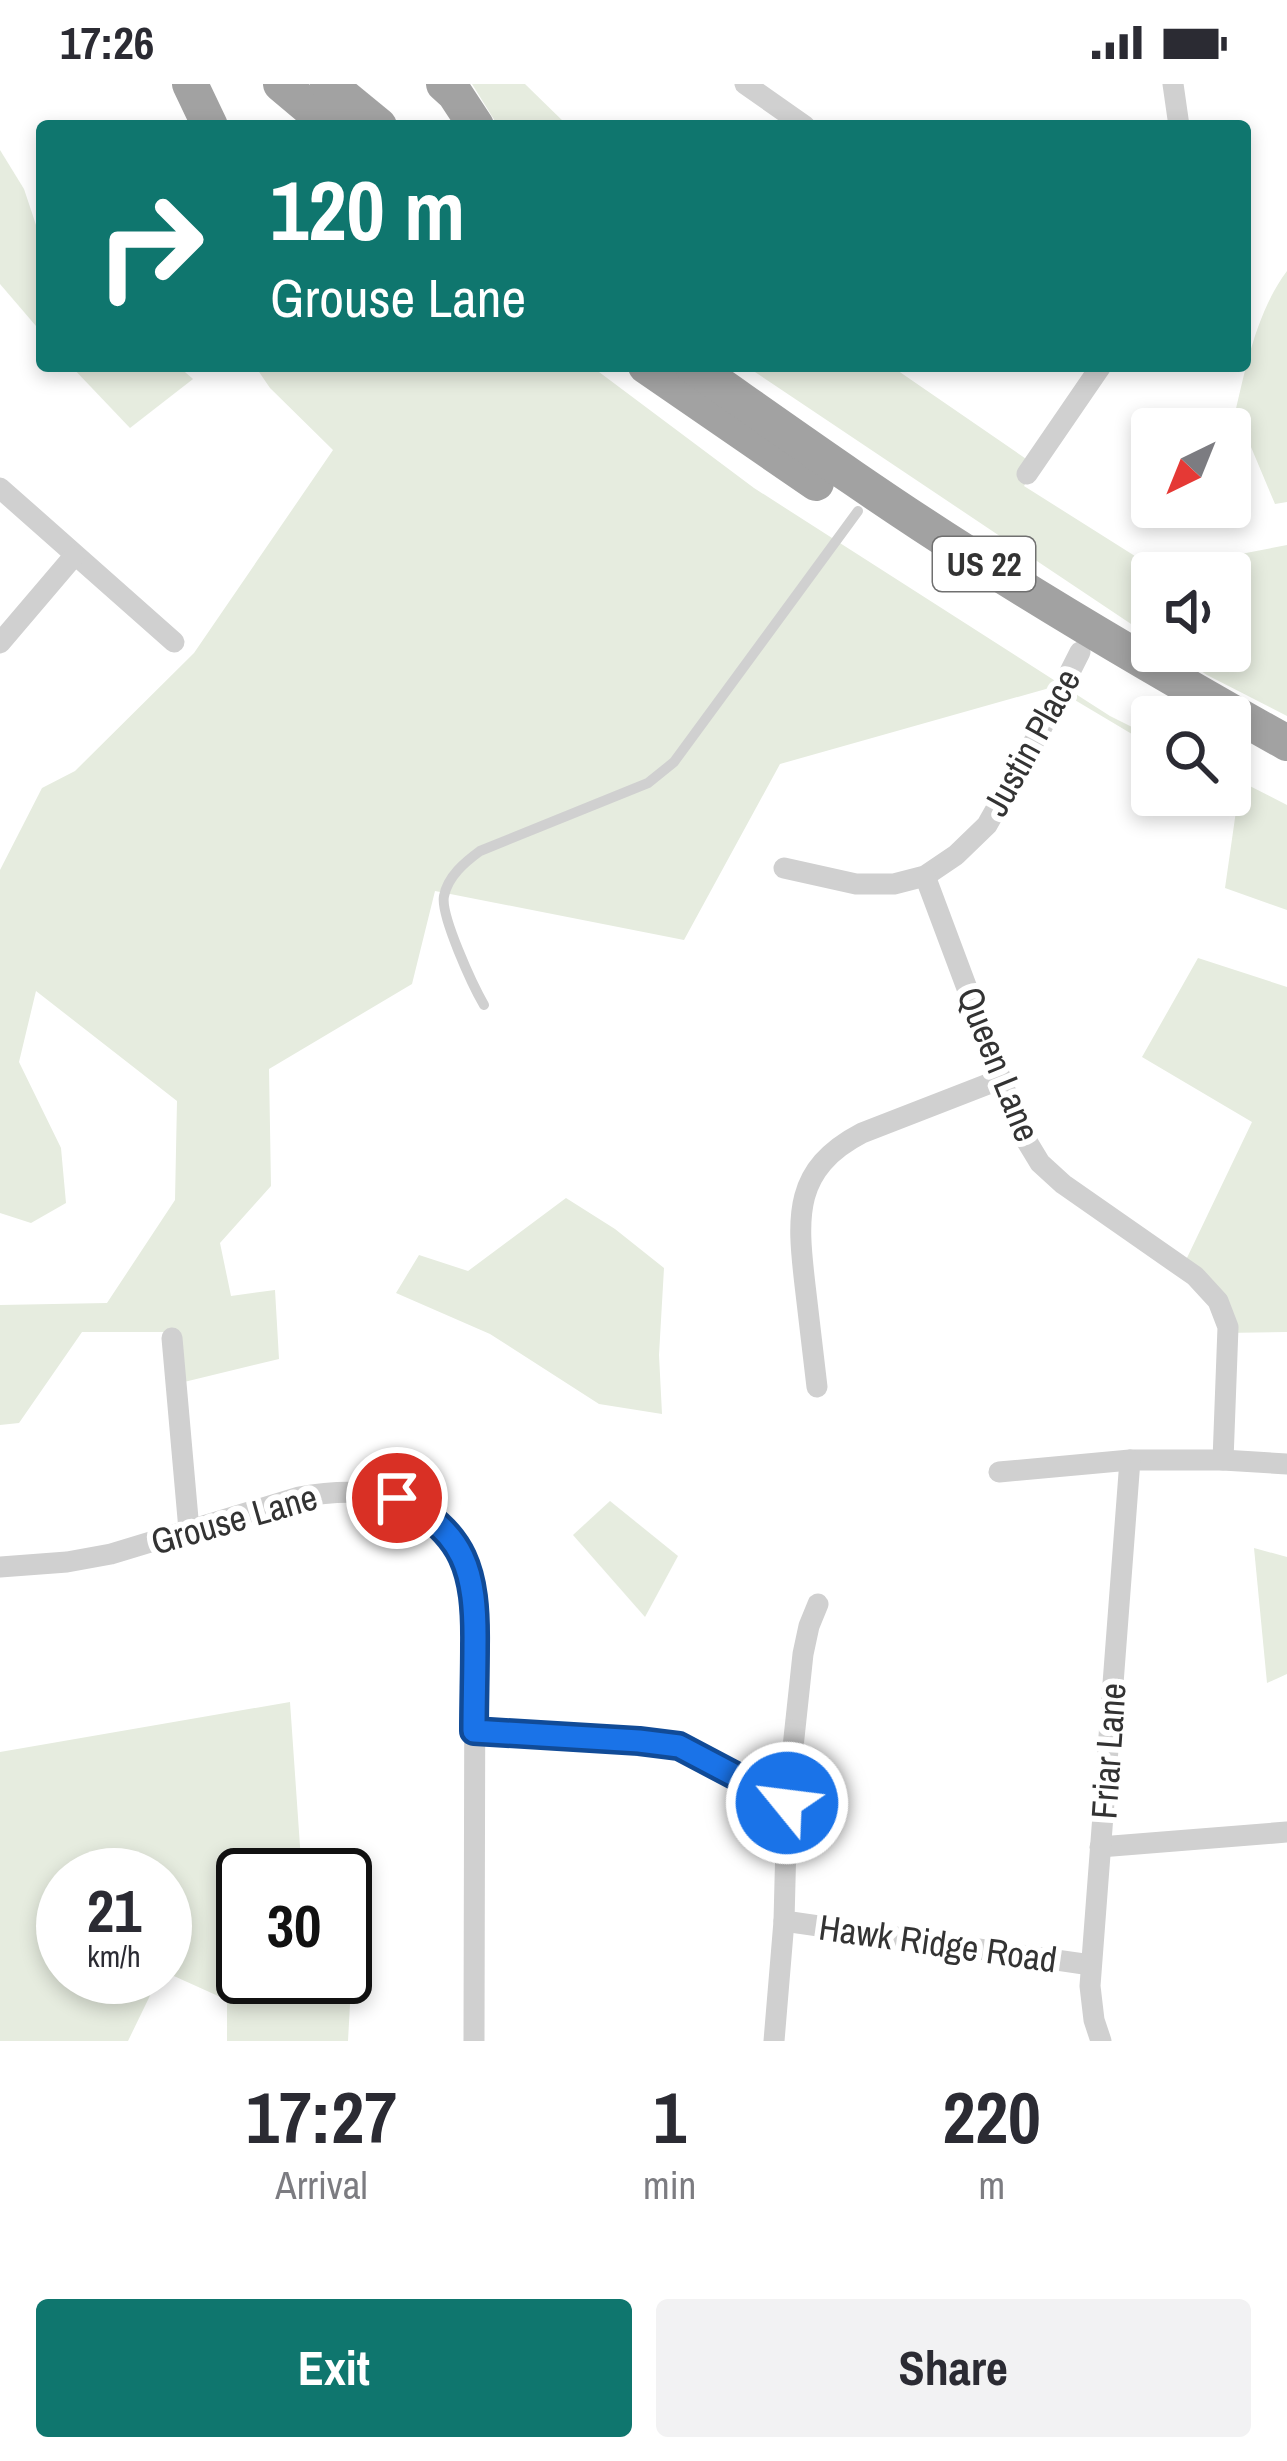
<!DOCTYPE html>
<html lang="en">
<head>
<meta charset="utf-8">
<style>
  body { margin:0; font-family:"Archivo Narrow",sans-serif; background:#f2f2f3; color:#2b2b33; height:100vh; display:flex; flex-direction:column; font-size:45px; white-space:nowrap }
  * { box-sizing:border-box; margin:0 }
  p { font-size:39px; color:#7c7c81 }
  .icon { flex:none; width:66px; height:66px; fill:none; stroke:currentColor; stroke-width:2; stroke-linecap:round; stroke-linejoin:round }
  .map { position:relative; height:1957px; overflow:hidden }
  .drawer { display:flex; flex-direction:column; background:#fff; flex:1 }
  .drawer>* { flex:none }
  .top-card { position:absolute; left:36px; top:36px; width:1215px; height:252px; border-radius:12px; box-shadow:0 6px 18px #0003; background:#0f766e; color:#fff; overflow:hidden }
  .needle { width:78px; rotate:223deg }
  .fabs { position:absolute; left:1131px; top:324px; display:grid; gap:24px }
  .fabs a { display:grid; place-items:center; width:120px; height:120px; border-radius:12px; background:#fff; box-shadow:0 6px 18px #0003; font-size:60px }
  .speed { position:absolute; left:36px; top:1764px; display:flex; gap:24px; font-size:60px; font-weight:700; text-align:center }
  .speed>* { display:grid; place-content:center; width:156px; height:156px; border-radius:50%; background:#fff; box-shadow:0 6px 18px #0003; line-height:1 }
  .speed small { font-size:30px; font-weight:400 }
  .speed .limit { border:6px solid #111; border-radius:18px; background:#fff; color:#111 }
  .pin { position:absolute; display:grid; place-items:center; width:102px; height:102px; color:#fff; margin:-51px; border:6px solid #fff; border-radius:50%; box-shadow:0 3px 12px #0007 }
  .me { position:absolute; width:132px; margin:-66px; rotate:299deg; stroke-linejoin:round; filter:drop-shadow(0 0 9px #0008) }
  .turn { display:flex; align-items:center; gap:42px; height:252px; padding:0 36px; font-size:54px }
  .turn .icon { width:156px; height:156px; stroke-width:2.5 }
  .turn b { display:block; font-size:84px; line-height:102px }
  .eta { display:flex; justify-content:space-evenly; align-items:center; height:204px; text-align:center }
  .eta b { font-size:72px; font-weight:700; line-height:84px }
  .action { display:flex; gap:24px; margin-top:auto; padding:24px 36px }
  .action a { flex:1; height:138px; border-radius:12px; background:#0f766e; color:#fff; font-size:48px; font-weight:700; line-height:138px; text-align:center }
  .action a+a { background:#f2f2f3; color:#2b2b33 }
  .status { display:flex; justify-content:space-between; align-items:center; height:84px; padding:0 60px; background:#fff; direction:ltr }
  .status svg { height:33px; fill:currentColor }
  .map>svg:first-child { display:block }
</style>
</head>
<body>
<div class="status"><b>17:26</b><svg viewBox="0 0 49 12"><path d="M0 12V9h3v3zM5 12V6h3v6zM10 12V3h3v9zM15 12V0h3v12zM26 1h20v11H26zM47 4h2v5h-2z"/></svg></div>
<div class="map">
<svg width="1287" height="1957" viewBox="0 0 1287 1957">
  <rect width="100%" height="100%" fill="#fff"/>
  <g fill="#e6ecdf">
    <path d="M472,0h53l43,42h-70z"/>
    <path d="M0,66l24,39 18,54v90l-42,-49z"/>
    <path d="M1287,187v231l-12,2 -24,-57 -20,-17c13,-53 23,-115 56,-159z"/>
    <path d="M71,282h107l15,13 -63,49z"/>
    <path d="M255,282h336l163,122 356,228 42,21v9l-99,-59 -273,77 -96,176 -249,-49 -23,93 -143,85 2,117 -51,57 11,53 44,-6 4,69 -99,24 -2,-51h-96l-63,91 -19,2v-120l107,-2 68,-103 2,-99 -141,-110 -17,71 42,86 5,55 -35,20 -31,-10v-343l42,-82 33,-17 119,-118 139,-203 -63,-62z"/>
    <path d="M746,282h145l144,99 -11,21 122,77 100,-10 41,-8v171l-80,-41 -36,-24h59v-78h-78v65z"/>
    <path d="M1230,692l57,29v105l-62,-22 13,-91 -8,-5z"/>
    <path d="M1198,874l89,29v345l-64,1 -9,-38 -29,-33 67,-140 -110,-65z"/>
    <path d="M566,1114l49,31 49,39 -5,87 3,59 -63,-10 -109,-70 -94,-41 23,-38 49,16z"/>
    <path d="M610,1417l68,55 -33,61 -72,-82z"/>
    <path d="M1254,1464l33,9v117l-20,9z"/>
    <path d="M290,1618l12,173h-59v102h102v-29h8l-5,93h-121v-41l-62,-28v-97h-102v102h96l-31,64h-128v-289z"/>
  </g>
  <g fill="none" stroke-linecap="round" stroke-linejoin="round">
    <path stroke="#d0d0d0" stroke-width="10" d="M484,921c-11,-19 -44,-90 -40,-109 4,-20 21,-34 36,-45l168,-68 26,-21 184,-251"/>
    <g stroke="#d0d0d0" stroke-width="21">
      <path d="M745,0l60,42"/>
      <path d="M1173,0l6,42"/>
      <path d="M1027,390l74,-108"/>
      <path d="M0,404l174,154"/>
      <path d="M0,559l74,-87"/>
      <path d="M784,784l72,16h38l31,-8 31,-21 31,-30 53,-94 40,-79"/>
      <path d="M925,792l95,254 20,33 23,21 132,92 23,25 10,26 -5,133"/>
      <path d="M172,1254l17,192"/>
      <path d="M817,1303c-4,-34 -8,-68 -12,-102 -8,-69 -12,-116 57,-152l139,-54"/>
      <path d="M999,1388l131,-12h93l64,4"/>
      <path d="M0,1483l67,-5 44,-8 188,-57c95,-17 170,10 176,117l-1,427"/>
      <path d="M474,1647l165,10 40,5 19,8 89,49"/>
      <path d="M1100,1763l187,-15"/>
      <path d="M784,1837l307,44"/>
      <path d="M774,1957l10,-120 3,-118 16,-149 6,-28 9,-22"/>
      <path d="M1101,1957l-7,-21 -4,-34 40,-526"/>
    </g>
    <g stroke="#a2a2a2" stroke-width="36">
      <path d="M190,0l20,42"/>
      <path d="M281,0l50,42"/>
      <path d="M328,0l51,42"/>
      <path d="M444,0l11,10 21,32"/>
      <path d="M646,282l170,117"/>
      <path d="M693,282c90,63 179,127 272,186 105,67 213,130 322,191"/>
    </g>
  </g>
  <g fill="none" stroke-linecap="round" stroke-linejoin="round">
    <g stroke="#114b97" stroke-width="30">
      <path id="route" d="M397,1414c69,33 79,75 78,147 0,29 -1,57 -1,86l165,10 40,5 108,57"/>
    </g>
    <use href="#route" stroke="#1a73e8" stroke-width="21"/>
  </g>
  <g text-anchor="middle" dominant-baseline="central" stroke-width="12" stroke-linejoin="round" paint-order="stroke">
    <rect fill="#fff" stroke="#707070" stroke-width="3" x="933" y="453" width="102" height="54" rx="9"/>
    <g font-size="33" font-weight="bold" fill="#333">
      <text x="984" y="480">US 22</text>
    </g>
    <g font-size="36" fill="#333" stroke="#fff">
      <text transform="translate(1031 658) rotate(-61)">Justin Place</text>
      <text transform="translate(999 980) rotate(68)">Queen Lane</text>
      <text transform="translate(234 1435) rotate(-16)">Grouse Lane</text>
      <text transform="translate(1108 1667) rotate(-86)">Friar Lane</text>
      <text transform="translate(938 1859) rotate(8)">Hawk Ridge Road</text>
    </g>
  </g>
</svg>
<div class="fabs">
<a><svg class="needle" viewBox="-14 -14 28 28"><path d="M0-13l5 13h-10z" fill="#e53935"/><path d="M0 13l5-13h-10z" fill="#7c7c81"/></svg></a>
<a><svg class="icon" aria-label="sound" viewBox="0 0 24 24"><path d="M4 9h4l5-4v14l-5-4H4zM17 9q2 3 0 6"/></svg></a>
<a><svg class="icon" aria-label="search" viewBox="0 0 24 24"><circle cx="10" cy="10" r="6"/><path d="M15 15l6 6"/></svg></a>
</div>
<div class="speed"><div>21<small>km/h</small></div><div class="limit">30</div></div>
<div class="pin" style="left:397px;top:1414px;background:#d93025"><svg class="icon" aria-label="arrive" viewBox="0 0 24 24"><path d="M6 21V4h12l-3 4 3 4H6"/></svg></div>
<svg class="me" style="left:787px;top:1719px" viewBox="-20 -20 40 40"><circle r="17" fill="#1a73e8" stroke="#fff" stroke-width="3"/><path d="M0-11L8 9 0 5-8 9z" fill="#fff"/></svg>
<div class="top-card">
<div class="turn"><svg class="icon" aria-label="right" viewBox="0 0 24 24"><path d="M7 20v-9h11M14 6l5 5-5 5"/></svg><div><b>120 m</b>Grouse Lane</div></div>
</div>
</div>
<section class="drawer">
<div class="eta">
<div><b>17:27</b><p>Arrival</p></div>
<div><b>1</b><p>min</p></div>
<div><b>220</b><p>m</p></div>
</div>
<div class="action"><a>Exit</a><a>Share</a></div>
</section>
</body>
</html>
